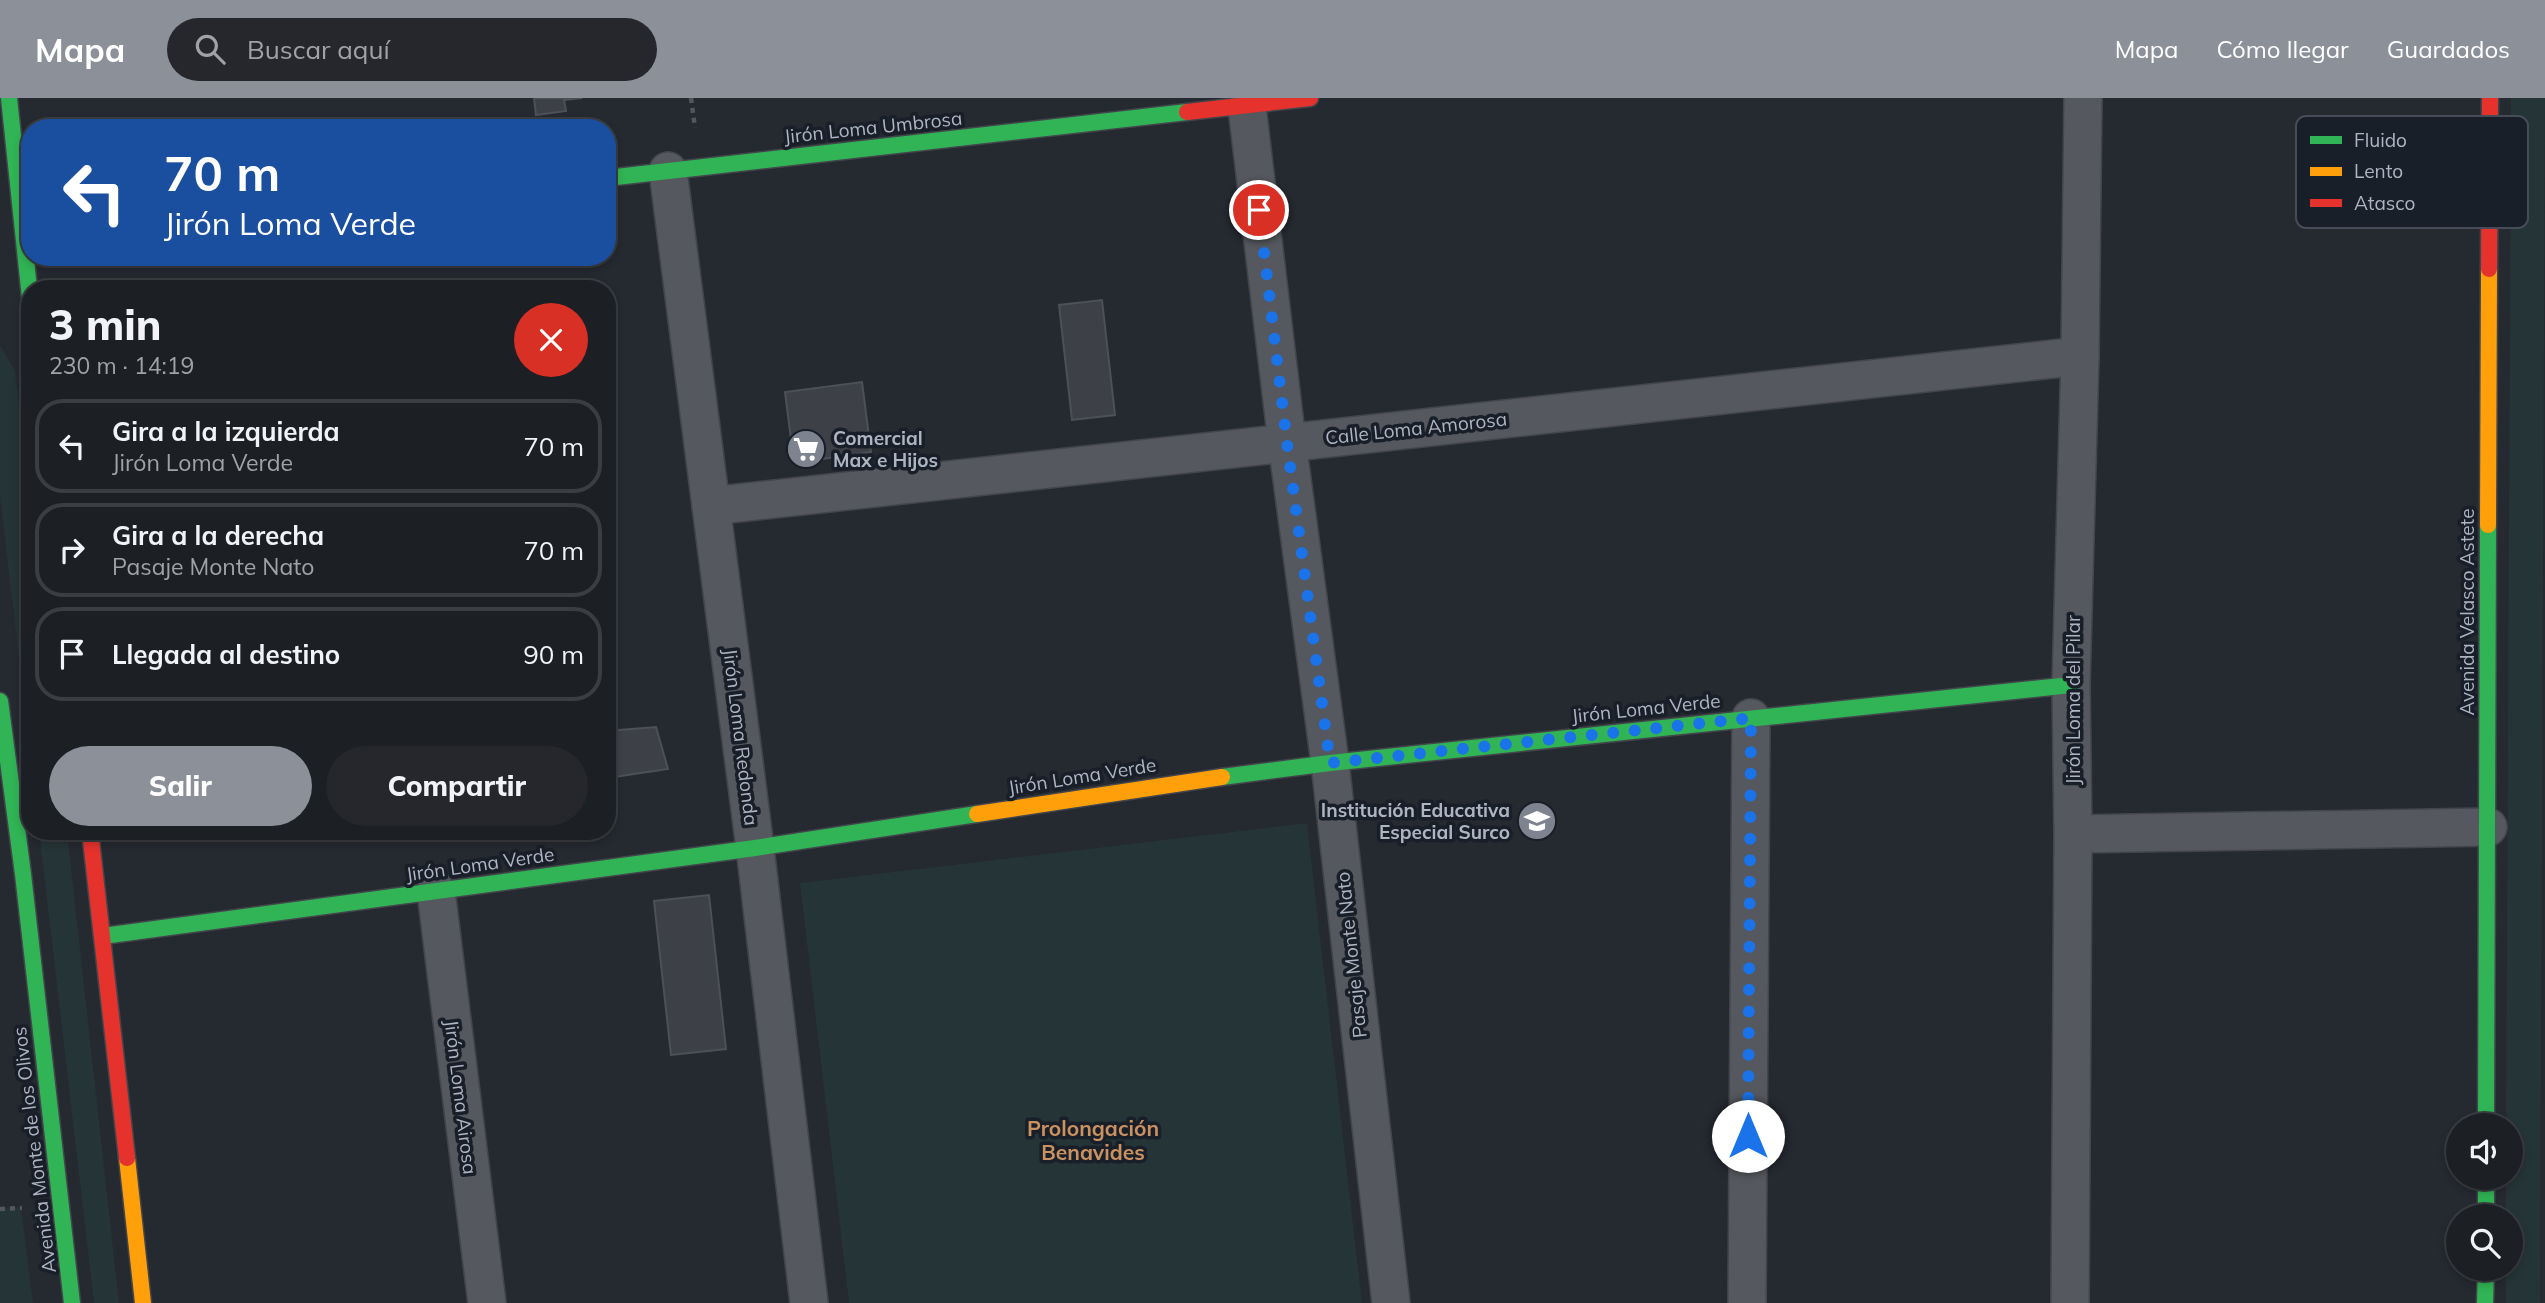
<!DOCTYPE html>
<html lang="es">
<head>
<meta charset="utf-8">
<style>
  body { margin:0; font-family:Mulish,sans-serif; background:#25272c; color:#f1f3f6; height:100vh; display:flex; flex-direction:column; font-size:26px; white-space:nowrap }
  * { box-sizing:border-box; margin:0 }
  p { font-size:23px; color:#a0a2a6 }
  .icon { flex:none; width:38px; height:38px; fill:none; stroke:currentColor; stroke-width:2; stroke-linecap:round; stroke-linejoin:round }
  .map { position:relative; flex:1; overflow:hidden }
  .details { position:absolute; left:21px; top:182px; width:595px; height:560px; display:flex; flex-direction:column; background:#1c1f24; border-radius:28px; box-shadow:0 4px 10px #0003,0 0 0 2px #3a3d41 }
  .details>* { flex:none }
  .top-card { position:absolute; left:21px; top:21px; width:595px; height:147px; border-radius:28px; box-shadow:0 4px 10px #0003,0 0 0 2px #3a3d41; background:#1a4fa0; color:#fff; overflow:hidden }
  .tools { position:absolute; left:2446px; top:1015px; display:grid; gap:14px }
  .tools a { display:grid; place-items:center; width:77px; height:77px; border-radius:50%; background:#1c1f24; box-shadow:0 4px 10px #0003,0 0 0 2px #3a3d41; font-size:35px }
  .pin { position:absolute; display:grid; place-items:center; width:60px; height:60px; color:#fff; margin:-30px; border:4px solid #fff; border-radius:50%; box-shadow:0 2px 7px #0007 }
  .me { position:absolute; width:77px; margin:-38px; rotate:0deg; stroke-linejoin:round; filter:drop-shadow(0 0 5px #0008) }
  .turn { display:flex; align-items:center; gap:24px; height:147px; padding:0 28px; font-size:32px }
  .turn .icon { width:91px; height:91px; stroke-width:2.5 }
  .turn b { display:block; font-size:49px; line-height:60px }
  .round { display:grid; place-items:center; flex:none; width:74px; height:74px; border-radius:37px; background:#25272c }
  .overview { display:flex; align-items:center; justify-content:space-between; height:119px; padding:0 28px }
  h1 { font-size:42px; font-weight:800; line-height:52px }
  .button { display:flex; gap:14px; margin-top:auto; padding:14px 28px }
  .button a { flex:1; height:80px; border-radius:42px; background:#8c9099; color:#fff; font-size:28px; font-weight:800; line-height:80px; text-align:center }
  .button a+a { background:#25272c; color:#f1f3f6 }
  ul { padding:0; list-style:none }
  li { display:flex; align-items:center; gap:21px; height:94px; margin:0 14px 10px; padding:0 14px; border:4px solid #3a3d41; border-radius:28px }
  li div { flex:1 }
  li b { display:block; font-size:26px }
  li em { font-style:normal }
  header { display:flex; align-items:center; gap:42px; box-sizing:border-box; height:98px; padding:0 35px; background:#8c9099; color:#fff }
  header strong { font-size:33px }
  nav { display:flex; gap:38px; margin-inline-start:auto; font-size:24px }
  .search { width:490px; height:63px; background:#25272c; display:flex; align-items:center; gap:18px; box-sizing:border-box; padding:0 24px; border-radius:38px; color:#a0a2a6; font-size:26px }
  .map>svg:first-child { display:block }
</style>
</head>
<body>
<header>
<strong>Mapa</strong>
<div class="search"><svg class="icon" aria-label="search" viewBox="0 0 24 24"><circle cx="10" cy="10" r="6"/><path d="M15 15l6 6"/></svg>Buscar aquí</div>
<nav><a>Mapa</a><a>Cómo llegar</a><a>Guardados</a></nav>
</header>
<div class="map">
<svg width="2545" height="1205" viewBox="0 0 2545 1205">
  <rect width="100%" height="100%" fill="#252930"/>
  <g fill="#253436">
    <path d="M2511,0h34l-5,1205h-34v-34h5v-53h-5v-38h5v-53h-5z"/>
    <path d="M0,247l15,26 15,128v252l-30,-255z"/>
    <path d="M1307,725l55,480h-513l-49,-420z"/>
    <path d="M39,733h28l52,472h-25z"/>
    <path d="M21,1109l12,96h-33v-95z"/>
  </g>
  <g fill="#3d4147" stroke="#4c5058" stroke-width="2">
    <path d="M534,0h48l-18,2 2,11 -30,4z"/>
    <path d="M1102,202l13,115 -43,5 -13,-115z"/>
    <path d="M862,284l9,70 -77,11 -9,-71z"/>
    <path d="M656,629l12,42 -61,9v-47z"/>
    <path d="M709,797l17,154 -55,6 -17,-154z"/>
  </g>
  <g fill="none" stroke-linecap="round" stroke-linejoin="round">
    <g stroke="#42454b" stroke-width="40">
      <g id="street">
        <path d="M1247,9l40,335 43,321 61,540"/>
        <path d="M668,73l87,677 54,455"/>
        <path d="M711,408l1369,-150"/>
        <path d="M2073,736l415,-7"/>
        <path d="M436,793l51,412"/>
        <path d="M1747,1205l4,-585"/>
        <path d="M2070,1205l3,-469 -2,-149 9,-329 3,-258"/>
      </g>
    </g>
    <g stroke="#42454b" stroke-width="19">
      <g id="fast">
        <path d="M9,0l21,200"/>
        <path d="M607,80l580,-66"/>
        <path d="M0,603l23,173 49,429"/>
        <path d="M1222,679l108,-14 741,-78"/>
        <path d="M103,838l652,-88 222,-34"/>
        <path d="M2486,1027l2,-600"/>
        <path d="M2486,1080v38"/>
        <path d="M2485,1205l1,-34"/>
      </g>
    </g>
    <g stroke="#42454b" stroke-width="19">
      <g id="slow">
        <path d="M2488,427l1,-256"/>
        <path d="M977,716l245,-37"/>
        <path d="M127,1060l16,145"/>
      </g>
    </g>
    <g stroke="#42454b" stroke-width="19">
      <g id="jam">
        <path d="M1187,14l123,-14"/>
        <path d="M2489,171l1,-171"/>
        <path d="M90,733l37,327"/>
      </g>
    </g>
    <g stroke="#53575c" stroke-width="4.5" stroke-dasharray="5 5" stroke-linecap="butt">
      <path d="M691,0l4,30"/>
      <path d="M0,1111l22,-1"/>
    </g>
    <use href="#street" stroke="#55585e" stroke-width="37"/>
    <use href="#fast" stroke="#30b455" stroke-width="16"/>
    <use href="#slow" stroke="#ff9f0a" stroke-width="16"/>
    <use href="#jam" stroke="#e5322d" stroke-width="16"/>
  </g>
  <g fill="none" stroke-linecap="round" stroke-linejoin="round">
    <path stroke="#1a73e8" stroke-width="12" stroke-dasharray="0 21.6" d="M1259,112l28,233 43,320 421,-45 -3,418"/>
  </g>
  <defs>
    <g id="supermarket-disc" transform="scale(2.0125)"><circle r="9.5" fill="#7e848f" stroke="#191f29"/><path d="M-6-5.5h2.5l.6 2H6L4.5 2H-2.5L-4.4-4H-6ZM-1.5 3.2a1.3 1.3 0 1 0 .1 0ZM3 3.2a1.3 1.3 0 1 0 .1 0Z" fill="#fff"/></g>
    <g id="school-disc" transform="scale(2.0125)"><circle r="9.5" fill="#7e848f" stroke="#191f29"/><path d="M0-5L7-2L0 1L-7-2ZM-4 1L0 2.5L4 1V4Q0 6-4 4Z" fill="#fff"/></g>
  </defs>
  <g fill-rule="evenodd">
    <use href="#supermarket-disc" x="806" y="351"/>
    <use href="#school-disc" x="1537" y="723"/>
  </g>
  <g text-anchor="middle" dominant-baseline="central" stroke-width="7" stroke-linejoin="round" paint-order="stroke">
    <g font-size="19" fill="#aeb5c2" stroke="#191f29">
      <text transform="translate(873 29) rotate(-6)">Jirón Loma Umbrosa</text>
      <text transform="translate(1416 330) rotate(-6)">Calle Loma Amorosa</text>
      <text transform="translate(2467 514) rotate(-90)">Avenida Velasco Astete</text>
      <text transform="translate(2073 602) rotate(-90)">Jirón Loma del Pilar</text>
      <text transform="translate(1646 610) rotate(-6)">Jirón Loma Verde</text>
      <text transform="translate(741 639) rotate(83)">Jirón Loma Redonda</text>
      <text transform="translate(1082 678) rotate(-9)">Jirón Loma Verde</text>
      <text transform="translate(480 766) rotate(-8)">Jirón Loma Verde</text>
      <text transform="translate(1351 857) rotate(-96)">Pasaje Monte Nato</text>
      <text transform="translate(461 999) rotate(83)">Jirón Loma Airosa</text>
      <text transform="translate(34 1052) rotate(-97)">Avenida Monte de los Olivos</text>
    </g>
    <g font-size="19" font-weight="bold" fill="#aeb5c2" stroke="#191f29" text-anchor="start">
      <text x="833" y="340">Comercial<tspan x="833" dy="22">Max e Hijos</tspan></text>
      <text x="1510" y="712" text-anchor="end">Institución Educativa<tspan x="1510" dy="22">Especial Surco</tspan></text>
    </g>
    <g font-size="21" font-weight="bold" fill="#ca9161" stroke="#191f29">
      <text x="1093" y="1030">Prolongación<tspan x="1093" dy="24">Benavides</tspan></text>
    </g>
  </g>
  <rect x="2296" y="18" width="232" height="112" rx="10" fill="#191f29" stroke="#464c57" stroke-width="2"/>
  <rect x="2310" y="38" width="32" height="8" fill="#30b455"/>
  <rect x="2310" y="69" width="32" height="9" fill="#ff9f0a"/>
  <rect x="2310" y="101" width="32" height="8" fill="#e5322d"/>
  <g font-size="19" fill="#aeb5c2">
    <text x="2354" y="49">Fluido</text>
    <text x="2354" y="80">Lento</text>
    <text x="2354" y="112">Atasco</text>
  </g>
</svg>
<div class="tools">
<a><svg class="icon" aria-label="sound" viewBox="0 0 24 24"><path d="M4 9h4l5-4v14l-5-4H4zM17 9q2 3 0 6"/></svg></a>
<a><svg class="icon" aria-label="search" viewBox="0 0 24 24"><circle cx="10" cy="10" r="6"/><path d="M15 15l6 6"/></svg></a>
</div>
<div class="pin" style="left:1259px;top:112px;background:#d93025"><svg class="icon" aria-label="arrive" viewBox="0 0 24 24"><path d="M6 21V4h12l-3 4 3 4H6"/></svg></div>
<svg class="me" style="left:1748px;top:1038px" viewBox="-20 -20 40 40"><circle r="19" fill="#fff"/><path d="M0-13L10 11 0 6-10 11z" fill="#1a73e8"/></svg>
<div class="top-card">
<div class="turn"><svg class="icon" aria-label="left" viewBox="0 0 24 24"><path d="M17 20v-9H6M10 6l-5 5 5 5"/></svg><div><b>70 m</b>Jirón Loma Verde</div></div>
</div>
<section class="details">
<div class="overview"><div><h1>3 min</h1><p>230 m · 14:19</p></div><a class="round" style="background:#d93025;color:#fff"><svg class="icon" aria-label="close" viewBox="0 0 24 24"><path d="M6 6l12 12M18 6L6 18"/></svg></a></div>
<ul>
<li><svg class="icon" aria-label="left" viewBox="0 0 24 24"><path d="M17 20v-9H6M10 6l-5 5 5 5"/></svg><div><b>Gira a la izquierda</b><p>Jirón Loma Verde</p></div><em>70 m</em></li>
<li><svg class="icon" aria-label="right" viewBox="0 0 24 24"><path d="M7 20v-9h11M14 6l5 5-5 5"/></svg><div><b>Gira a la derecha</b><p>Pasaje Monte Nato</p></div><em>70 m</em></li>
<li><svg class="icon" aria-label="arrive" viewBox="0 0 24 24"><path d="M6 21V4h12l-3 4 3 4H6"/></svg><div><b>Llegada al destino</b></div><em>90 m</em></li>
</ul>
<div class="button"><a>Salir</a><a>Compartir</a></div>
</section>
</div>
</body>
</html>
